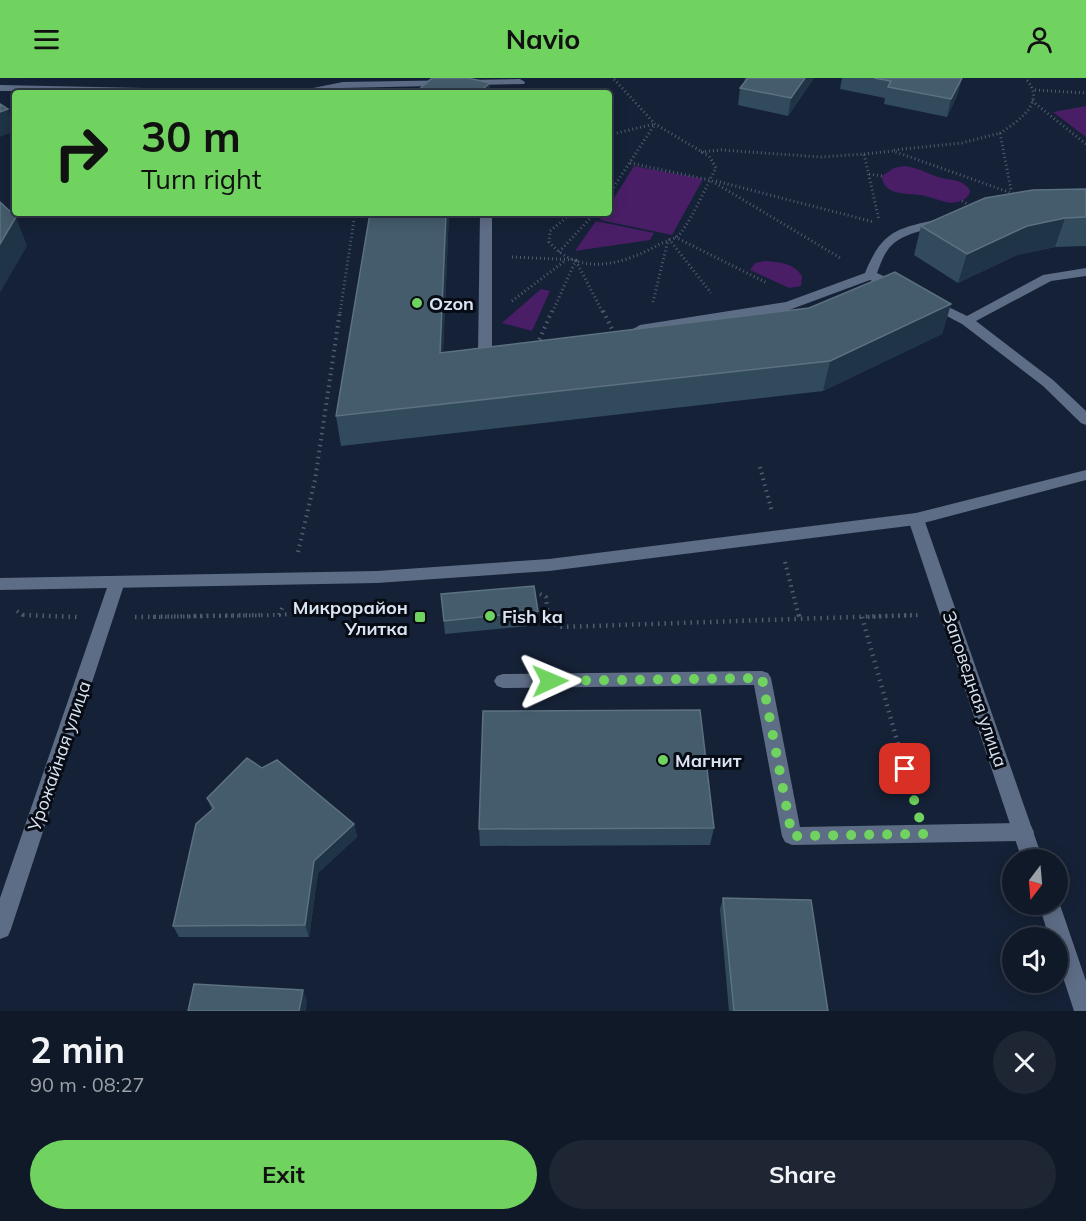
<!DOCTYPE html>
<html lang="en">
<head>
<meta charset="utf-8">
<style>
  body { margin:0; font-family:Mulish,sans-serif; background:#1e2634; color:#f1f3f6; height:100vh; display:flex; flex-direction:column; font-size:22px; white-space:nowrap }
  * { box-sizing:border-box; margin:0 }
  p { font-size:20px; color:#9ca0a8 }
  .icon { flex:none; width:33px; height:33px; fill:none; stroke:currentColor; stroke-width:2; stroke-linecap:round; stroke-linejoin:round }
  .map { position:relative; height:933px; overflow:hidden }
  .sheet { display:flex; flex-direction:column; background:#101928; flex:1 }
  .sheet>* { flex:none }
  .banner { position:absolute; left:12px; top:12px; width:600px; height:126px; border-radius:6px; box-shadow:0 3px 15px #0003,0 0 0 2px #303845; background:#70d35f; color:#111; overflow:hidden }
  .needle { width:39px; rotate:196deg }
  .buttons { position:absolute; left:1002px; top:771px; display:grid; gap:12px }
  .buttons a { display:grid; place-items:center; width:66px; height:66px; border-radius:50%; background:#101928; box-shadow:0 3px 15px #0003,0 0 0 2px #303845; font-size:30px }
  .pin { position:absolute; display:grid; place-items:center; width:51px; height:51px; color:#fff; margin:-26px; border-radius:12px; box-shadow:0 3px 9px #0006 }
  .me { position:absolute; width:66px; margin:-33px; rotate:89deg; stroke-linejoin:round; filter:drop-shadow(0 0 4px #0008) }
  .turn { display:flex; align-items:center; gap:21px; height:126px; padding:0 30px; font-size:27px }
  .turn .icon { width:78px; height:78px; stroke-width:2.5 }
  .turn b { display:block; font-size:42px; line-height:51px }
  .round { display:grid; place-items:center; flex:none; width:63px; height:63px; border-radius:32px; background:#1e2634 }
  .headline { display:flex; align-items:center; justify-content:space-between; height:102px; padding:0 30px }
  h1 { font-size:36px; font-weight:700; line-height:45px }
  .primary-button { display:flex; gap:12px; margin-top:auto; padding:12px 30px }
  .primary-button a { flex:1; height:69px; border-radius:36px; background:#70d35f; color:#111; font-size:24px; font-weight:700; line-height:69px; text-align:center }
  .primary-button a+a { background:#1e2634; color:#f1f3f6 }
  header { display:flex; justify-content:space-between; align-items:center; height:78px; padding:0 30px; background:#70d35f; color:#111; font-size:27px; font-weight:700 }
  .map>svg:first-child { display:block }
</style>
</head>
<body>
<header><svg class="icon" aria-label="menu" viewBox="0 0 24 24"><path d="M4 6h16M4 12h16M4 18h16"/></svg>Navio<svg class="icon" aria-label="person" viewBox="0 0 24 24"><circle cx="12" cy="8" r="4"/><path d="M4 21q1-7 8-7t8 7"/></svg></header>
<div class="map">
<svg width="1086" height="933" viewBox="0 0 1086 933">
  <rect width="100%" height="100%" fill="#152136"/>
  <g fill="#491e66">
    <path d="M1086,28v31l-33,-25z"/>
    <path d="M634,88l69,13 -31,56 -72,-15 4,-7h5v-7z"/>
    <path d="M905,88c14,2 21,7 33,11 13,4 23,1 32,13l-1,5c-14,15 -29,4 -44,1 -14,-4 -42,2 -43,-20l12,-8z"/>
    <path d="M596,143l58,12 -4,7 -75,11z"/>
    <path d="M765,183c14,1 29,2 37,15l-1,10 -12,2 -39,-18 5,-7z"/>
    <path d="M541,211l9,2 -18,40 -30,-8z"/>
  </g>
  <g fill="none" stroke-linecap="round" stroke-linejoin="round">
    <g stroke="#515c6f" stroke-width="3" stroke-dasharray="1 3" stroke-linecap="butt">
      <path d="M1035,12l51,3"/>
      <path d="M1032,23l54,43"/>
      <path d="M1000,55c19,-12 48,-32 25,-55"/>
      <path d="M609,57l45,-11"/>
      <path d="M894,72l68,-7 38,-10 11,57"/>
      <path d="M701,74l20,-2 100,7 43,-3 15,66"/>
      <path d="M864,76l29,-3 124,44"/>
      <path d="M630,85l80,17 132,79"/>
      <path d="M869,96l13,2"/>
      <path d="M716,103l158,41"/>
      <path d="M609,116l46,-70"/>
      <path d="M962,123l10,6"/>
      <path d="M586,135l-20,5 -16,13 -1,11c31,36 75,22 111,2 6,-3 16,-5 20,-10 14,-18 25,-46 36,-66l-7,-12 -54,-32 -42,-46"/>
      <path d="M675,159l92,46"/>
      <path d="M669,161l42,54"/>
      <path d="M559,174l36,-39"/>
      <path d="M512,179l64,3 -24,53"/>
      <path d="M576,183l27,52"/>
      <path d="M512,223l54,-41"/>
      <path d="M653,224l15,-62"/>
      <path d="M340,235l15,-100"/>
    </g>
    <g stroke="#515c6f" stroke-width="4" stroke-dasharray="1.5 4.5" stroke-linecap="butt">
      <path d="M603,233l10,20"/>
      <path d="M537,267l15,-34"/>
      <path d="M760,389l12,45"/>
      <path d="M298,474l17,-72 25,-169"/>
      <path d="M785,484l14,55"/>
      <path d="M540,516l6,3 2,20"/>
      <path d="M17,533l8,6"/>
      <path d="M279,537l104,-9"/>
      <path d="M153,539l126,-2 4,-9"/>
      <path d="M868,539l52,-2"/>
    </g>
    <g stroke="#515c6f" stroke-width="4.5" stroke-dasharray="1.5 5" stroke-linecap="butt">
      <path d="M23,537l54,2"/>
      <path d="M548,537l1,7 13,5 350,-12"/>
      <path d="M799,537l1,5"/>
      <path d="M135,539l126,-2"/>
      <path d="M862,539l53,187"/>
    </g>
    <g fill="#5e6d86" fill-rule="evenodd">
      <path d="M520,1l5,3 -1,2 -181,4 -24,5 -319,-2v-6l241,5 72,-2 30,-6z"/>
      <path d="M480,135h12v136l7,-1 7,4 -2,3 -19,3 -7,-4z"/>
      <path d="M944,140l4,1v6c-19,4 -50,8 -61,26 -5,7 -7,15 -10,22l26,12 2,3 -2,3h-10l-23,-11 -81,30 -149,23 -7,-4 7,-4 146,-23 79,-29c18,-45 35,-45 79,-55z"/>
      <path d="M1086,190v8l-35,5 -75,40 77,59 33,31v14l-5,-2 -38,-37 -81,-62 -40,-21 2,-3h10l33,16 76,-41z"/>
      <path d="M762,593l6,2 3,5 29,149 224,-4 7,3 3,6 -3,6 -7,3 -232,4 -7,-3 -3,-6 -28,-151 -251,3 -6,-2 -3,-5 3,-5 6,-2z"/>
    </g>
    <g fill="#5e6d86" fill-rule="evenodd">
      <path d="M916,435l6,2 2,4 119,341h-21l-114,-341 2,-4z"/>
      <path d="M117,498l6,1 2,5 -114,347 -3,7 -8,3v-41l109,-316 2,-5z"/>
      <path d="M1058,821l28,82v30h-12l-16,-49v-24h-9l-10,-34h19z"/>
    </g>
    <path fill="#5e6d86" fill-rule="evenodd" d="M1086,392v10l-170,45 -367,46 -172,12 -377,7v-12l377,-7 172,-12 367,-46z"/>
  </g>
  <g fill="#324b5c">
    <path d="M745,0h69l-26,38 -50,-11 2,-17 4,-5z"/>
    <path d="M842,0h120l-5,18 -10,21 -63,-13 1,-6 -45,-9z"/>
    <path d="M1086,111v57l-31,1 -38,8 -59,28 -44,-28 7,-29z"/>
    <path d="M370,135h79l-6,139 508,-48 -9,30 -119,57 -482,55 -5,-30z"/>
    <path d="M441,516l97,17v14l-93,9z"/>
    <path d="M262,690l92,56 3,13 -39,36 -9,64h-130l-6,-11 39,-116 -5,-12z"/>
    <path d="M714,750l-4,17 -230,1 -1,-17z"/>
    <path d="M723,820l105,113h-99l-9,-102z"/>
  </g>
  <g fill="#1f3446">
    <path d="M805,0h9l-26,38 3,-18z"/>
    <path d="M962,0l-5,18 -10,21 4,-18z"/>
    <path d="M490,5v10h-12z"/>
    <path d="M8,31l7,22 -15,6v-25z"/>
    <path d="M446,135h3l-7,170 -2,-30z"/>
    <path d="M16,139l11,29 -27,47v-49z"/>
    <path d="M1065,140l-10,29 -38,8 -59,28 9,-29 60,-28z"/>
    <path d="M951,226l-9,30 -119,57 7,-30z"/>
    <path d="M354,746l3,13 -39,36 -9,64 -4,-12 9,-64z"/>
    <path d="M303,912l4,11 -1,10h-7z"/>
  </g>
  <g fill="#445c6c" stroke="#5c7181" stroke-width="1.5">
    <path d="M432,0h36l22,5 -12,10h-63z"/>
    <path d="M748,0h57l-14,20 -51,-10z"/>
    <path d="M874,0h88l-11,21 -63,-12 3,-6z"/>
    <path d="M0,26l8,5 -8,3z"/>
    <path d="M1086,111v28l-21,1 -38,8 -60,28 -46,-28 64,-28 48,-8z"/>
    <path d="M0,124l16,15 -16,27z"/>
    <path d="M370,135h76l-6,140 369,-45 86,-36 56,32 -121,57 -494,55z"/>
    <path d="M534,508l4,25 -94,10 -3,-27z"/>
    <path d="M700,632l14,118 -235,1 4,-118z"/>
    <path d="M247,680l15,10 15,-8 77,64 -40,37 -9,64 -132,1 23,-102 18,-16 -7,-10z"/>
    <path d="M723,820l88,2 17,111h-94z"/>
    <path d="M194,906l109,6 -4,21h-111z"/>
  </g>
  <g fill="none" stroke-linecap="round" stroke-linejoin="round">
    <path stroke="#70d35f" stroke-width="10" stroke-dasharray="0 18" d="M550,603l212,-3 30,158 132,-2 -19,-65"/>
  </g>
  <g fill="#70d35f" stroke="#060b14" stroke-width="2">
    <circle cx="417" cy="225" r="6"/>
    <circle cx="490" cy="538" r="6"/>
    <rect x="414" y="533" width="12" height="12" rx="3"/>
    <circle cx="663" cy="682" r="6"/>
  </g>
  <g text-anchor="middle" dominant-baseline="central" stroke-width="6" stroke-linejoin="round" paint-order="stroke">
    <g font-size="18" font-weight="bold" fill="#dbe4f2" stroke="#060b14" text-anchor="start">
      <text x="429" y="225">Ozon</text>
      <text x="408" y="529" text-anchor="end">Микрорайон<tspan x="408" dy="21">Улитка</tspan></text>
      <text x="502" y="538">Fish ka</text>
      <text x="675" y="682">Магнит</text>
    </g>
    <g font-size="18" fill="#dbe4f2" stroke="#060b14">
      <text transform="translate(975 611) rotate(71)">Заповедная улица</text>
      <text transform="translate(59 678) rotate(-71)">Урожайная улица</text>
    </g>
  </g>
</svg>
<div class="buttons">
<a><svg class="needle" viewBox="-14 -14 28 28"><path d="M0-13l5 13h-10z" fill="#e53935"/><path d="M0 13l5-13h-10z" fill="#9ca0a8"/></svg></a>
<a><svg class="icon" aria-label="sound" viewBox="0 0 24 24"><path d="M4 9h4l5-4v14l-5-4H4zM17 9q2 3 0 6"/></svg></a>
</div>
<div class="pin" style="left:905px;top:691px;background:#d93025"><svg class="icon" aria-label="arrive" viewBox="0 0 24 24"><path d="M6 21V4h12l-3 4 3 4H6"/></svg></div>
<svg class="me" style="left:550px;top:603px" viewBox="-20 -20 40 40"><path d="M0-17L14 15 0 8-14 15z" fill="#70d35f" stroke="#fff" stroke-width="4"/></svg>
<div class="banner">
<div class="turn"><svg class="icon" aria-label="right" viewBox="0 0 24 24"><path d="M7 20v-9h11M14 6l5 5-5 5"/></svg><div><b>30 m</b>Turn right</div></div>
</div>
</div>
<section class="sheet">
<div class="headline"><div><h1>2 min</h1><p>90 m · 08:27</p></div><a class="round"><svg class="icon" aria-label="close" viewBox="0 0 24 24"><path d="M6 6l12 12M18 6L6 18"/></svg></a></div>
<div class="primary-button"><a>Exit</a><a>Share</a></div>
</section>
</body>
</html>
